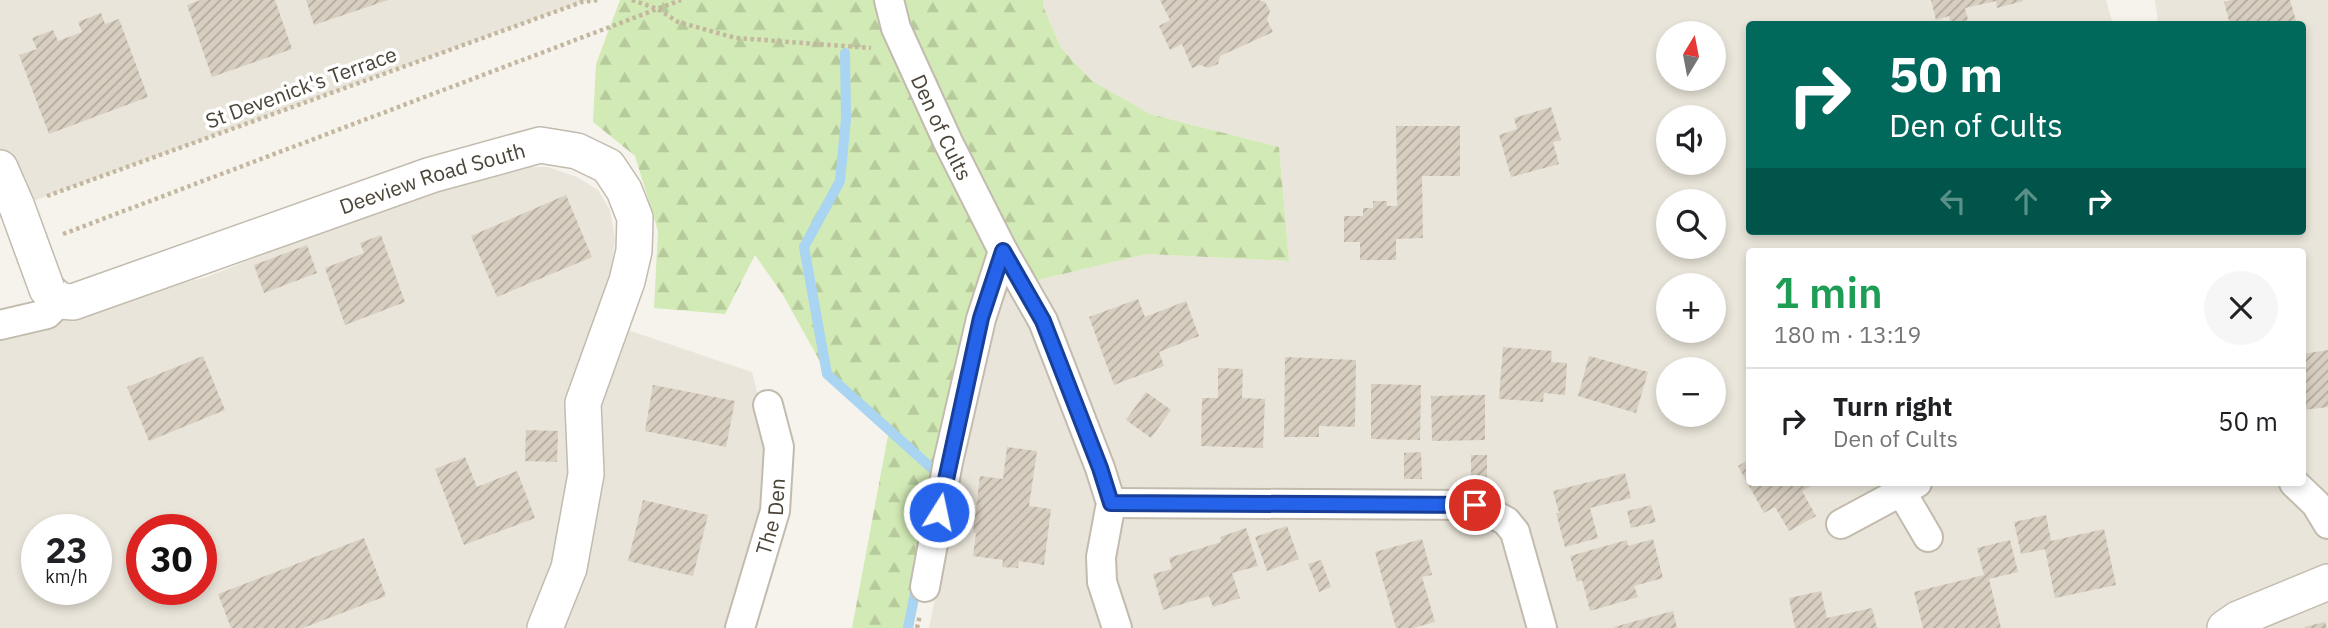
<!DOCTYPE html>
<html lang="en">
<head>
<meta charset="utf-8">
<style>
  body { margin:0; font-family:"IBM Plex Sans",sans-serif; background:#f6f6f6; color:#202124; height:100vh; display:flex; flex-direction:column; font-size:26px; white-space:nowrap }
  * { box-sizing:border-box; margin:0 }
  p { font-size:23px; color:#757577 }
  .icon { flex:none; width:38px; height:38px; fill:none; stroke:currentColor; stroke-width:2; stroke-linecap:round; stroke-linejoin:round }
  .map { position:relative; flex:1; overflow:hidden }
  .drawer { position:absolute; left:1746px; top:248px; width:560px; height:238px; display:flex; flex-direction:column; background:#fff; border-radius:7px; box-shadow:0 4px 10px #0003 }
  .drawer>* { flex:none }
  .hud { position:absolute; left:1746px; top:21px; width:560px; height:214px; border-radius:7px; box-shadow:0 4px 10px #0003; background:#00695c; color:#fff; overflow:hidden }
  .needle { width:46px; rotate:10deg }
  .fabs { position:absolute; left:1656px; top:21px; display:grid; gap:14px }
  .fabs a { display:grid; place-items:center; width:70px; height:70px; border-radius:50%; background:#fff; box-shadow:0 4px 10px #0003; font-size:35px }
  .speed { position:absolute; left:21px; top:514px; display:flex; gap:14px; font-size:35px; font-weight:700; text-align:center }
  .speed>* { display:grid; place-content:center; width:91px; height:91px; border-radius:50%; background:#fff; box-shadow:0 4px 10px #0003; line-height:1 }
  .speed small { font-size:18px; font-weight:400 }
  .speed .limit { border:10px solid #d22; background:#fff; color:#111 }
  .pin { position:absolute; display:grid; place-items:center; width:60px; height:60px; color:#fff; margin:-30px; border:4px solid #fff; border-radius:50%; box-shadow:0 2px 7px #0007 }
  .me { position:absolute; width:77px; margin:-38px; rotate:10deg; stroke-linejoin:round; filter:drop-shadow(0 0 5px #0008) }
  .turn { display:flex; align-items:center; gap:24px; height:147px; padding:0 28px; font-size:32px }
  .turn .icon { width:91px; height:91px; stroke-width:2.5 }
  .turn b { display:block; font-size:49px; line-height:60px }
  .lanes { display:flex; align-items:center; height:66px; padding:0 28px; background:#0003; justify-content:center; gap:35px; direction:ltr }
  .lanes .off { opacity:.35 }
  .round { display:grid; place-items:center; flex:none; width:74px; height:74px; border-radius:37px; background:#f6f6f6 }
  .summary { display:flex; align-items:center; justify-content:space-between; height:119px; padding:0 28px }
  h1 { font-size:42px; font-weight:600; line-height:52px; color:#1e9e55 }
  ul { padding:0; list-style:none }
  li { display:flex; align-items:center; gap:21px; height:105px; padding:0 28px; border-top:2px solid #e0e0e0 }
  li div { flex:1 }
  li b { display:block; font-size:26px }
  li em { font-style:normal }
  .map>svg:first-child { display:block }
</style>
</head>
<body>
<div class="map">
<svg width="2328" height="628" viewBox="0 0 2328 628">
  <defs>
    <pattern id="forest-firs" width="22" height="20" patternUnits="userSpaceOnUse" patternTransform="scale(1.75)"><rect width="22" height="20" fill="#d2eab5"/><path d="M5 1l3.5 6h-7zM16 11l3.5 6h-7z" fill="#b6ca9c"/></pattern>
    <pattern id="building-hatch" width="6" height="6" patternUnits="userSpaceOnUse" patternTransform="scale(1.75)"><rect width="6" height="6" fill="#d8cfc1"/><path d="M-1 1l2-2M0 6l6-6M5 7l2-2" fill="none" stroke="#b1aa9e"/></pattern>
  </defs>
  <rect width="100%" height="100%" fill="#f6f3ec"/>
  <g fill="#eae5da" fill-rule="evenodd">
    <path d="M0,0h598l-16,2 -582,211z"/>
    <path d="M1044,0h1062l7,24h-363v207h553v-207h-145l-3,-24h173v628h-1399l37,-179 1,-34 38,-127 142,-34 142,7 -10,-114 -129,-33 -59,-34 -30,-32 -18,-42zM1668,33h45v46h-45zM1668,117h45v46h-45zM1668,201h45v46h-45zM1750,252h553v231h-553zM1668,285h45v46h-45zM1668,369h45v46h-45z"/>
    <path d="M517,167h31l29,10 21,13 12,20 5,29 -4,30 -16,50 157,53 20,78 -4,63 -36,115h-732v-293l104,-35 100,-22 205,-81zM37,530h59v60h-59zM142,530h59v60h-59z"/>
  </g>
  <path fill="url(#forest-firs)" d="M620,0h424l-1,6 18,42 30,32 59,34 129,33 10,114 -142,-7 -142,34 -37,25 -60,315h-56l37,-198 -62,-56 -44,-79 -28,-40 -30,59 -71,-6 4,-77 -23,-75 -42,-34 3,-58z"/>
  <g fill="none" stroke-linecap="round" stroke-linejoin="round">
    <g stroke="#a9d4f2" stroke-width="10">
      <path d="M845,53l1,66 -6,62 -36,66 23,127 110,99 -1,5"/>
      <path d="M908,628l9,-45"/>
    </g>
  </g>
  <g fill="url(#building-hatch)">
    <path d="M201,0h74l17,49 -80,28 -25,-72z"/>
    <path d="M306,0h82l-74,25z"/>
    <path d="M1160,0h98l7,2 5,9 -3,9 6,12 -53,24 -2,8 -10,4 -8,-3 -8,3 -10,-24 -12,6 -11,-24 11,-6z"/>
    <path d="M1931,0h92v1l-26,7 -1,-7 -31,7 3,12 -17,4 -2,-8 -13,4z"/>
    <path d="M2231,0h59l7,24h-76l8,-3 -5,-19z"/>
    <path d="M101,13l4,11 14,-5 29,78 -99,37 -30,-79 18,-6 -5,-11 21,-8 5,11 24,-9 -4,-10z"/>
    <path d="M1551,107l10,33 -8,2 6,22 -48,13 -12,-42 18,-6 -3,-11z"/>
    <path d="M1396,126h64v50h-38l1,62 -27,1v21h-36v-18h-16v-26h19v-8h10v-7h14v5h10z"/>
    <path d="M566,195l26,62 -95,40 -26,-61z"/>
    <path d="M381,235l24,67 -60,23 -20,-57 39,-15 -4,-10z"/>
    <path d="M307,245l10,28 -53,20 -10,-28z"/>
    <path d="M1138,299l7,18 41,-16 13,35 -40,16 5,14 -50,19 -25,-68z"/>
    <path d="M1503,347l49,4 -1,11 16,1 -2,32 -21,-2 -1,9 -44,-3z"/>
    <path d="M2328,350v57l-25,3v-56z"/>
    <path d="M203,356l22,54 -76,31 -22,-54z"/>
    <path d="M1589,356l59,16 -12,41 -58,-17z"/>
    <path d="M1285,357l71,3 -1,67 -36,-1v11h-35z"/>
    <path d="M1218,368l25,1 -1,29 23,1 -2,49 -62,-2 1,-48h16z"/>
    <path d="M1371,384l50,1 -1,55 -49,-1z"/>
    <path d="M653,385l82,16 -9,46 -81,-16z"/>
    <path d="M1146,392l25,18 -20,28 -25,-18z"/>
    <path d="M1485,395v45l-53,1 -1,-45z"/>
    <path d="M526,430l32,1 -1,31 -32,-1z"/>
    <path d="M1007,447l30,4 -8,55 22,3 -7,56 -25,-4 -1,7 -16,-1 1,-7 -30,-4 3,-23h-3l7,-57 23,3z"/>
    <path d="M1421,452l1,27h-18v-26z"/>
    <rect x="1471" y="455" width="16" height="25"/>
    <path d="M465,457l12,30 40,-16 18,47 -71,27 -29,-76z"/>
    <path d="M1750,459v24h67l-15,8 14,25 -27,15 -14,-24 -11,6 -26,-47z"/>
    <path d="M1625,473l6,25 -41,10 8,30 -33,9 -9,-34h3l-6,-22z"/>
    <path d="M643,500l65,15 -15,61 -65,-15z"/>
    <path d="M1651,505l5,17 -25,6 -4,-17z"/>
    <path d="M2046,515l5,26 53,-12 12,56 -61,13 -10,-49 -24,5 -7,-32z"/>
    <path d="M1287,526l12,33 -32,12 -12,-34z"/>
    <path d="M1246,528l12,38 -26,7 8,25 -27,9 -4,-11 -46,14 -10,-36 19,-5 -3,-11 52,-16 -1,-5z"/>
    <path d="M364,538l22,58 -83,32h-72l-13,-34z"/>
    <path d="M1422,539l10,36 -10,2 13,45 -22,6h-17l-21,-76z"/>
    <path d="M1653,539l10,39 -29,8 4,11 -48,14 -8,-31 -5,2 -7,-26 57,-16 1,6z"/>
    <path d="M2010,540l8,32 -29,7 12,49h-78l-9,-36 70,-17 -7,-27z"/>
    <path d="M1321,560l10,27 -12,5 -11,-28z"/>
    <path d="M1821,591l6,27 45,-10 5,20h-82l-6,-30z"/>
    <path d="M1673,611l4,17h-63v-1z"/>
    <path d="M2325,622l2,6h-22l-1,-1z"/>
  </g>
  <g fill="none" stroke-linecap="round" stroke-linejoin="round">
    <g stroke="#c2bbae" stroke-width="32">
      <g id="minor">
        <path id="s1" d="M889,0l7,28 52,114 55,109 40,70 57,147 11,35 -10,54 1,25 15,46"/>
        <path d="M0,325l47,-11 13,-13"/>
        <path d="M2294,483l22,21 12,20"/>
        <path d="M1901,491l27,46"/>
        <path d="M1111,503l365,2 30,16 9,11 27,96"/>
        <path d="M1841,524l76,-41"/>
        <path d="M925,587l23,-125 33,-143 22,-68"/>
        <path id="s2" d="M740,628l35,-117 4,-64 -11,-42"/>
      </g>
    </g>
    <g stroke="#c2bbae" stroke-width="38">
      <g id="tertiary">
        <path d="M0,168l17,39"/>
        <path id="s3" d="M47,289l13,12 13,1 358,-127 109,-30 37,6 31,15 16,24 11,28 -1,33 -7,30 -44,122 3,71 -17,94 -24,60"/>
        <path d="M2225,628l13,-9 90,-37"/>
      </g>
    </g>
    <g stroke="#c4b79f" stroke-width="4.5" stroke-dasharray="3.5 3.5" stroke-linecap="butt">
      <path d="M632,0l26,9 20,13 58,16 135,10"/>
      <path d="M47,196l535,-194 16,-2"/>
      <path d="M63,234l618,-234"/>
      <path d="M917,628l3,-13"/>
    </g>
    <use href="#minor" stroke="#fff" stroke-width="28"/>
    <use href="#tertiary" stroke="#fff" stroke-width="35"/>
    <g stroke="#c2bbae" stroke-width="38" stroke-linecap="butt">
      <path id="tertiary-bridge" d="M17,207l30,82"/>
    </g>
    <use href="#tertiary-bridge" stroke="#fff" stroke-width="35"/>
  </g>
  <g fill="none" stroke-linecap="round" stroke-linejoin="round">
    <g stroke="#184099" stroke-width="18">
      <path id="route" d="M939,512l42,-194 22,-67 40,70 57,147 11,35 364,2"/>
    </g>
    <use href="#route" stroke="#2563eb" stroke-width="12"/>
  </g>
  <g text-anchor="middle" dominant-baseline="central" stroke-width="7" stroke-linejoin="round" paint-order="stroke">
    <g font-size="21" fill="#4b4439" stroke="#fff">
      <text transform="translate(301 87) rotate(-20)">St Devenick's Terrace</text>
      <text stroke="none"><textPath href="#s1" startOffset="138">Den of Cults</textPath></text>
      <text stroke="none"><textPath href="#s3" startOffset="411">Deeview Road South</textPath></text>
      <text stroke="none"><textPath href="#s2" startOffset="116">The Den</textPath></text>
    </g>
  </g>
</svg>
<div class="fabs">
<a><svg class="needle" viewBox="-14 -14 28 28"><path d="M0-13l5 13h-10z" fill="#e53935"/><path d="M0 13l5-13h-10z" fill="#757577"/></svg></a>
<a><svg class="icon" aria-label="sound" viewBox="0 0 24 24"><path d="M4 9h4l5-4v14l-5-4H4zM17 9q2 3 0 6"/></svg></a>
<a><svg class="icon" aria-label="search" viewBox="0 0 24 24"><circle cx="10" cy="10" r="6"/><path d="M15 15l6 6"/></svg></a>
<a>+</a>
<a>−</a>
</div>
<div class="speed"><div>23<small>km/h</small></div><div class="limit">30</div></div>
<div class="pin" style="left:1475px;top:505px;background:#d93025"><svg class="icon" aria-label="arrive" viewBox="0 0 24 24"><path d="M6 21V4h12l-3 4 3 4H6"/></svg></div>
<svg class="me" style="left:939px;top:512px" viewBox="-20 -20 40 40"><circle r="17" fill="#2563eb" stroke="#fff" stroke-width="3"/><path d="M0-11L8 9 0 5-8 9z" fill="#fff"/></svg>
<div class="hud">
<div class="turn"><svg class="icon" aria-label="right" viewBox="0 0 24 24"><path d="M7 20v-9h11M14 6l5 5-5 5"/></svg><div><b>50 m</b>Den of Cults</div></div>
<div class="lanes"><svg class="icon off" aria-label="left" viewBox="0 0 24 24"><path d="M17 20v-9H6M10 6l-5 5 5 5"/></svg><svg class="icon off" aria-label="ahead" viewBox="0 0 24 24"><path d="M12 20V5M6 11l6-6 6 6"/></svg><svg class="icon" aria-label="right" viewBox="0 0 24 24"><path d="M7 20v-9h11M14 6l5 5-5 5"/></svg></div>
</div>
<section class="drawer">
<div class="summary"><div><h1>1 min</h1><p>180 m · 13:19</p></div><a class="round"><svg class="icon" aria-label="close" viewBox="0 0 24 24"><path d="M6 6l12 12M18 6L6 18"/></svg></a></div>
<ul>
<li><svg class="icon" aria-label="right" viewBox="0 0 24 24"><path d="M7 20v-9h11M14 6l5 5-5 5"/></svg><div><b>Turn right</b><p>Den of Cults</p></div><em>50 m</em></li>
</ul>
</section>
</div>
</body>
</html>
